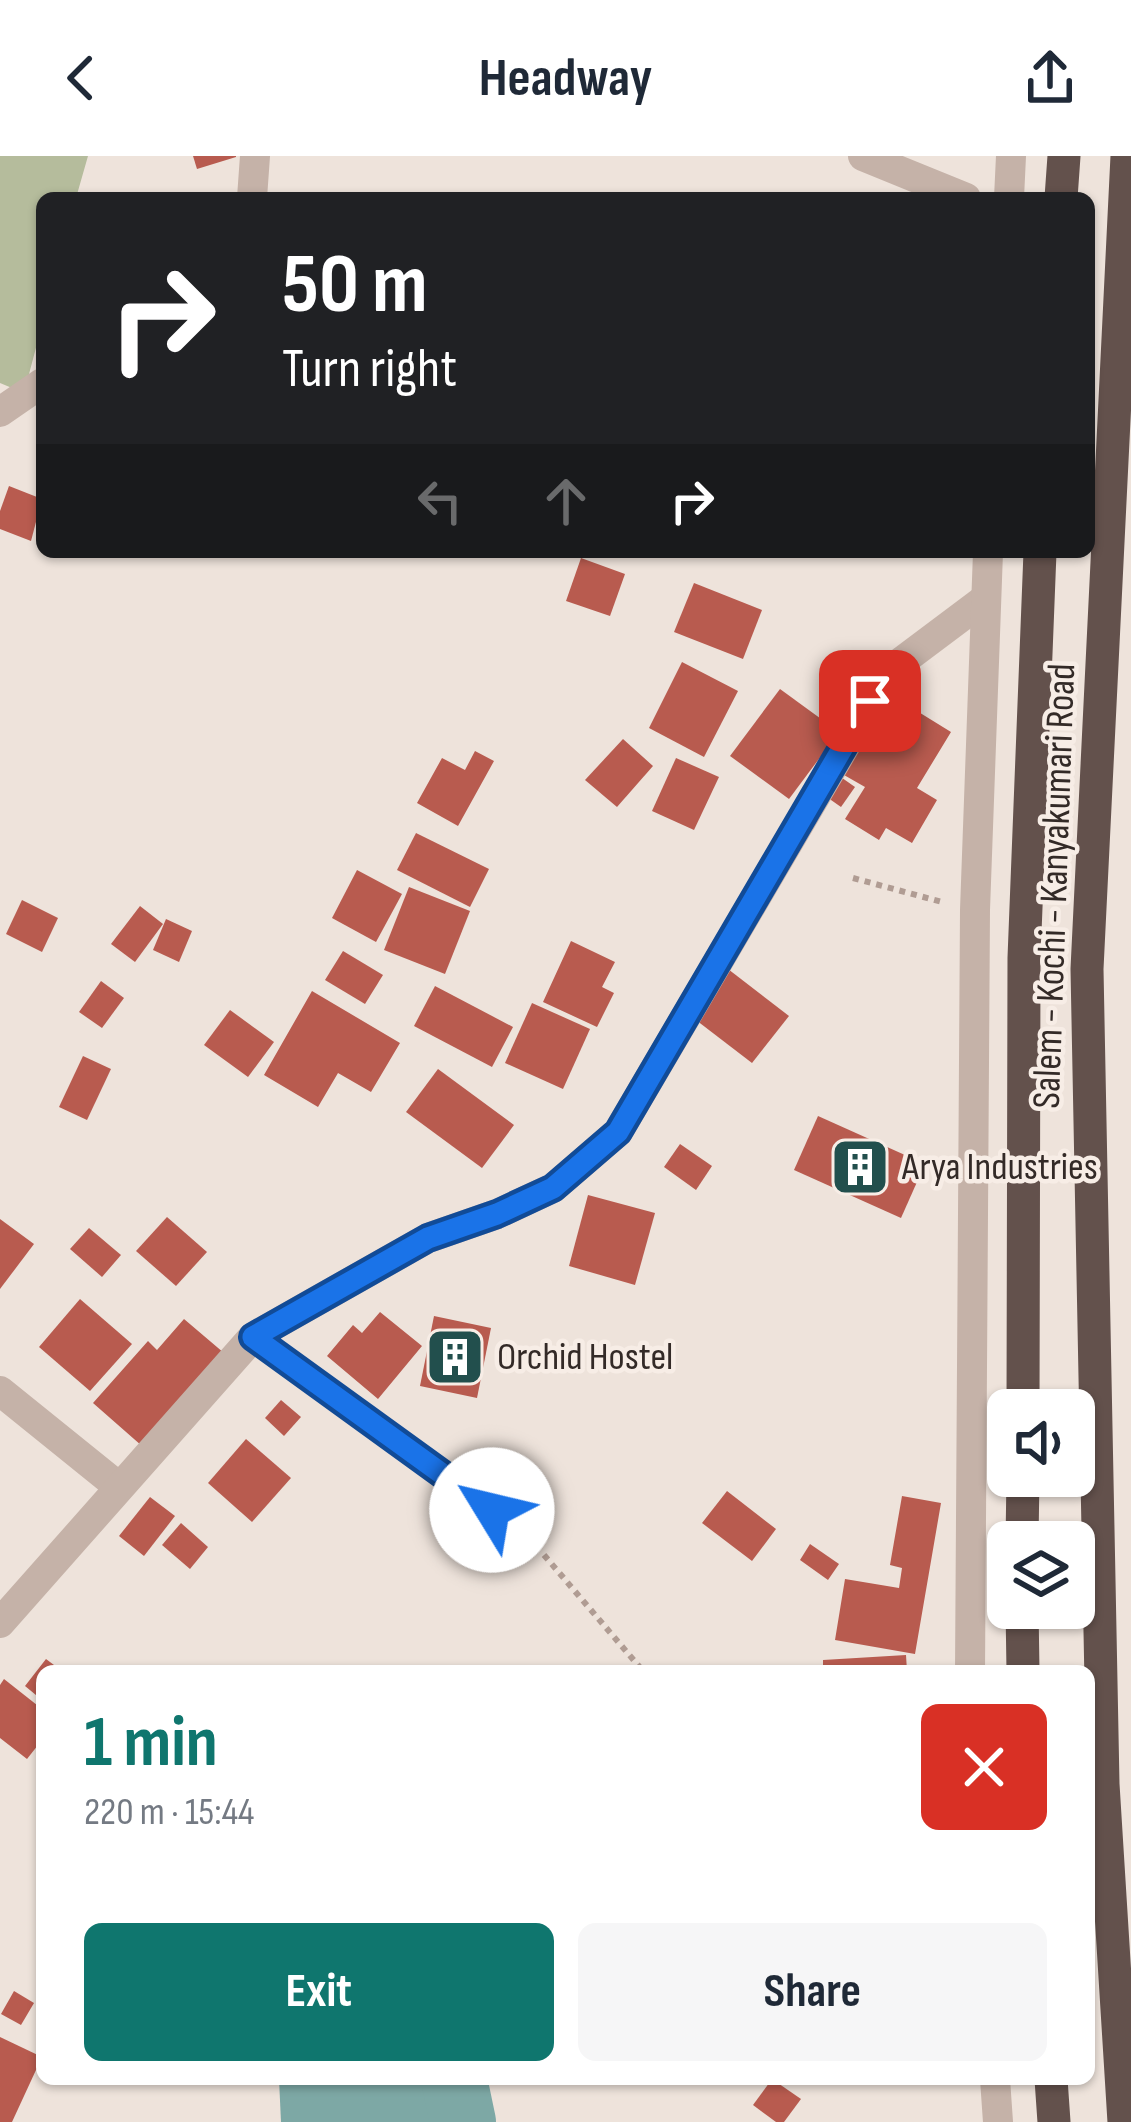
<!DOCTYPE html>
<html lang="en">
<head>
<meta charset="utf-8">
<style>
  body { margin:0; font-family:"Sofia Sans Condensed",sans-serif; background:#f6f6f7; color:#1f2937; height:100vh; display:flex; flex-direction:column; font-size:45px; white-space:nowrap }
  * { box-sizing:border-box; margin:0 }
  p { font-size:39px; color:#747a83 }
  .icon { flex:none; width:66px; height:66px; fill:none; stroke:currentColor; stroke-width:2; stroke-linecap:round; stroke-linejoin:round }
  .map { position:relative; flex:1; overflow:hidden }
  .details { position:absolute; left:36px; top:1509px; width:1059px; height:420px; display:flex; flex-direction:column; background:#fff; border-radius:18px; box-shadow:0 3px 9px #0004 }
  .details>* { flex:none }
  .banner { position:absolute; left:36px; top:36px; width:1059px; height:366px; border-radius:18px; box-shadow:0 3px 9px #0004; background:#202124; color:#fff; overflow:hidden }
  .buttons { position:absolute; left:987px; top:1233px; display:grid; gap:24px }
  .buttons a { display:grid; place-items:center; width:108px; height:108px; border-radius:18px; background:#fff; box-shadow:0 3px 9px #0004; font-size:60px }
  .pin { position:absolute; display:grid; place-items:center; width:102px; height:102px; color:#fff; margin:-51px; border-radius:24px; box-shadow:0 6px 18px #0006 }
  .me { position:absolute; width:132px; margin:-66px; rotate:306deg; stroke-linejoin:round; filter:drop-shadow(0 0 9px #0008) }
  .turn { display:flex; align-items:center; gap:42px; height:252px; padding:0 48px; font-size:54px }
  .turn .icon { width:156px; height:156px; stroke-width:2.5 }
  .turn b { display:block; font-size:84px; line-height:102px }
  .lanes { display:flex; align-items:center; height:114px; padding:0 48px; background:#0003; justify-content:center; gap:60px; direction:ltr }
  .lanes .off { opacity:.35 }
  .round { display:grid; place-items:center; flex:none; width:126px; height:126px; border-radius:18px; background:#f6f6f7 }
  .summary { display:flex; align-items:center; justify-content:space-between; height:204px; padding:0 48px }
  h1 { font-size:72px; font-weight:700; line-height:90px; color:#0f766e }
  .primary-button { display:flex; gap:24px; margin-top:auto; padding:24px 48px }
  .primary-button a { flex:1; height:138px; border-radius:18px; background:#0f766e; color:#fff; font-size:48px; font-weight:700; line-height:138px; text-align:center }
  .primary-button a+a { background:#f6f6f7; color:#1f2937 }
  header { display:flex; justify-content:space-between; align-items:center; height:156px; padding:0 48px; background:#fff; font-size:54px; font-weight:700 }
  .map>svg:first-child { display:block }
</style>
</head>
<body>
<header><svg class="icon" aria-label="back" viewBox="0 0 24 24"><path d="M15 5l-7 7 7 7"/></svg>Headway<svg class="icon" aria-label="share" viewBox="0 0 24 24"><path d="M12 15V3M7 8l5-5 5 5M5 13v7h14v-7"/></svg></header>
<div class="map">
<svg width="1131" height="1966" viewBox="0 0 1131 1966">
  <rect width="100%" height="100%" fill="#eee3db"/>
  <path fill="#b5bc9c" d="M0,0h88l-12,42h-34v127l-18,68 -24,-10z"/>
  <path fill="#7da8a5" d="M279,1923h212l-59,43h-151z"/>
  <path fill="#eee3db" d="M1131,1429v65l-40,35 -2,-14h-15l-2,-36z"/>
  <g fill="none" stroke-linecap="round" stroke-linejoin="round">
    <path stroke="#7da8a5" stroke-width="66" d="M454,1923l9,43"/>
  </g>
  <g fill="#b85b4f">
    <path d="M193,0h43v1l-39,12z"/>
    <path d="M9,330l33,13 -11,42 -31,-12v-18z"/>
    <path d="M581,402l44,16 -15,42 -44,-15z"/>
    <path d="M694,427l68,27 -19,49 -69,-27z"/>
    <path d="M682,506l56,29 -34,66 -55,-29z"/>
    <path d="M780,533l59,43 -50,67 -59,-43z"/>
    <path d="M904,547l47,29 -34,56 20,12 -25,43 -26,-15 -7,12 -34,-21 20,-32 -28,-16 36,-59 18,11z"/>
    <path d="M623,583l30,27 -36,41 -32,-27z"/>
    <path d="M475,595l19,10 -36,65 -41,-23 25,-45 23,12z"/>
    <path d="M676,602l43,19 -25,53 -42,-19z"/>
    <path d="M835,617l20,14 -14,20 -20,-14z"/>
    <path d="M416,677l73,36 -19,38 -73,-37z"/>
    <path d="M357,714l45,24 -26,48 -44,-24z"/>
    <path d="M409,731l61,24 -25,63 -61,-24z"/>
    <path d="M22,744l36,18 -16,34 -36,-18z"/>
    <path d="M140,750l23,18 -28,38 -24,-18z"/>
    <path d="M166,763l26,12 -13,31 -26,-12z"/>
    <path d="M571,785l44,21 -13,25 12,6 -17,34 -54,-25z"/>
    <path d="M343,795l40,24 -18,29 -40,-24z"/>
    <path d="M728,813l61,47 -37,47 -60,-46z"/>
    <path d="M101,825l23,17 -22,30 -23,-16z"/>
    <path d="M435,830l78,41 -21,40 -78,-41z"/>
    <path d="M312,835l88,52 -29,49 -33,-19 -20,34 -54,-32z"/>
    <path d="M532,847l58,26 -27,60 -58,-26z"/>
    <path d="M230,854l44,32 -26,35 -44,-32z"/>
    <path d="M83,900l28,13 -24,51 -28,-13z"/>
    <path d="M438,913l76,56 -32,43 -76,-56z"/>
    <path d="M818,960l107,48 -24,54 -107,-48z"/>
    <path d="M680,988l32,22 -16,24 -32,-23z"/>
    <path d="M588,1039l67,18 -20,72 -66,-19z"/>
    <path d="M167,1061l40,35 -31,34 -40,-35z"/>
    <path d="M0,1063l34,25 -34,45z"/>
    <path d="M89,1072l32,27 -19,22 -32,-28z"/>
    <path d="M80,1143l52,45 -42,47 -51,-44z"/>
    <path d="M380,1156l42,34 -44,53 -51,-43 26,-31 9,8z"/>
    <path d="M434,1160l57,12 -14,70 -57,-12z"/>
    <path d="M184,1163l40,34 -82,93 -49,-43 55,-62 9,9z"/>
    <path d="M281,1244l20,17 -17,19 -19,-18z"/>
    <path d="M246,1283l45,39 -39,44 -44,-39z"/>
    <path d="M727,1335l49,38 -24,32 -50,-38z"/>
    <path d="M902,1340l39,7 -26,151 -80,-14 10,-61 54,9 3,-20 -12,-3z"/>
    <path d="M150,1341l25,19 -31,40 -25,-20z"/>
    <path d="M181,1367l27,24 -18,22 -28,-24z"/>
    <path d="M810,1388l29,20 -11,16 -28,-20z"/>
    <path d="M906,1499l1,16h-84v-11z"/>
    <path d="M46,1503l16,12h-20v29l-17,-14z"/>
    <path d="M4,1523l38,30v31l-15,19 -27,-21v-53z"/>
    <path d="M14,1835l20,12 -13,22 -20,-11z"/>
    <path d="M0,1881l42,20 -30,65h-12z"/>
    <path d="M772,1923l29,20 -17,23h-8l-23,-17z"/>
  </g>
  <g fill="none" stroke-linecap="round" stroke-linejoin="round">
    <g stroke="#b09c93" stroke-width="6" stroke-dasharray="6 6" stroke-linecap="butt">
      <path d="M853,722l89,24"/>
      <path d="M544,1399l99,116"/>
    </g>
    <path stroke="#c5b2a8" stroke-width="16" d="M253,1181l273,198"/>
    <g stroke="#c5b2a8" stroke-width="30">
      <path d="M863,0l103,42"/>
      <path d="M252,42l3,-42"/>
      <path d="M0,256l42,-29"/>
      <path d="M0,1235l119,96"/>
      <path d="M0,1467l253,-286 175,-99 69,-24 56,-26 65,-56 271,-461 96,-72"/>
    </g>
    <g stroke="#c5b2a8" stroke-width="30">
      <path d="M1009,42l2,-42"/>
      <path d="M970,1515l5,-761 13,-358"/>
      <path d="M995,1923l3,43"/>
    </g>
    <g stroke="#63514c" stroke-width="33">
      <path d="M1061,42l3,-42"/>
      <path d="M1023,1254l1,-452 16,-406"/>
      <path d="M1022,1386l1,-66"/>
      <path d="M1022,1452l1,63"/>
      <path d="M1051,1923l3,43"/>
      <path d="M1124,1966l-21,-338 -16,-815 40,-813"/>
    </g>
  </g>
  <g fill="none" stroke-linecap="round" stroke-linejoin="round">
    <g stroke="#114b97" stroke-width="30">
      <path id="route" d="M492,1354l-239,-173 175,-99 69,-24 56,-26 65,-56 252,-431"/>
    </g>
    <use href="#route" stroke="#1a73e8" stroke-width="21"/>
  </g>
  <defs>
    <g id="building-square" transform="scale(3)"><rect x="-9" y="-9" width="18" height="18" rx="4" fill="#224f4d" stroke="#f7ede6"/><path d="M-4-6H4V6H1V3H-1V6H-4ZM-2.5-4.3h1.7v1.8h-1.7ZM.8-4.3h1.7v1.8H.8ZM-2.5-1h1.7V.8h-1.7ZM.8-1h1.7V.8H.8Z" fill="#fff"/></g>
  </defs>
  <g fill-rule="evenodd">
    <use href="#building-square" x="860" y="1011"/>
    <use href="#building-square" x="455" y="1201"/>
  </g>
  <g text-anchor="middle" dominant-baseline="central" stroke-width="9" stroke-linejoin="round" paint-order="stroke">
    <g font-size="39" fill="#332a27" stroke="#f7ede6">
      <text transform="translate(1055 730) rotate(-88)">Salem - Kochi - Kanyakumari Road</text>
    </g>
    <g font-size="39" fill="#332a27" stroke="#f7ede6" text-anchor="start">
      <text x="902" y="1011">Arya Industries</text>
      <text x="497" y="1201">Orchid Hostel</text>
    </g>
  </g>
</svg>
<div class="buttons">
<a><svg class="icon" aria-label="sound" viewBox="0 0 24 24"><path d="M4 9h4l5-4v14l-5-4H4zM17 9q2 3 0 6"/></svg></a>
<a><svg class="icon" aria-label="layers" viewBox="0 0 24 24"><path d="M12 4l9 5-9 5-9-5zM3 14l9 5 9-5"/></svg></a>
</div>
<div class="pin" style="left:870px;top:545px;background:#d93025"><svg class="icon" aria-label="arrive" viewBox="0 0 24 24"><path d="M6 21V4h12l-3 4 3 4H6"/></svg></div>
<svg class="me" style="left:492px;top:1354px" viewBox="-20 -20 40 40"><circle r="19" fill="#fff"/><path d="M0-13L10 11 0 6-10 11z" fill="#1a73e8"/></svg>
<div class="banner">
<div class="turn"><svg class="icon" aria-label="right" viewBox="0 0 24 24"><path d="M7 20v-9h11M14 6l5 5-5 5"/></svg><div><b>50 m</b>Turn right</div></div>
<div class="lanes"><svg class="icon off" aria-label="left" viewBox="0 0 24 24"><path d="M17 20v-9H6M10 6l-5 5 5 5"/></svg><svg class="icon off" aria-label="ahead" viewBox="0 0 24 24"><path d="M12 20V5M6 11l6-6 6 6"/></svg><svg class="icon" aria-label="right" viewBox="0 0 24 24"><path d="M7 20v-9h11M14 6l5 5-5 5"/></svg></div>
</div>
<section class="details">
<div class="summary"><div><h1>1 min</h1><p>220 m · 15:44</p></div><a class="round" style="background:#d93025;color:#fff"><svg class="icon" aria-label="close" viewBox="0 0 24 24"><path d="M6 6l12 12M18 6L6 18"/></svg></a></div>
<div class="primary-button"><a>Exit</a><a>Share</a></div>
</section>
</div>
</body>
</html>
